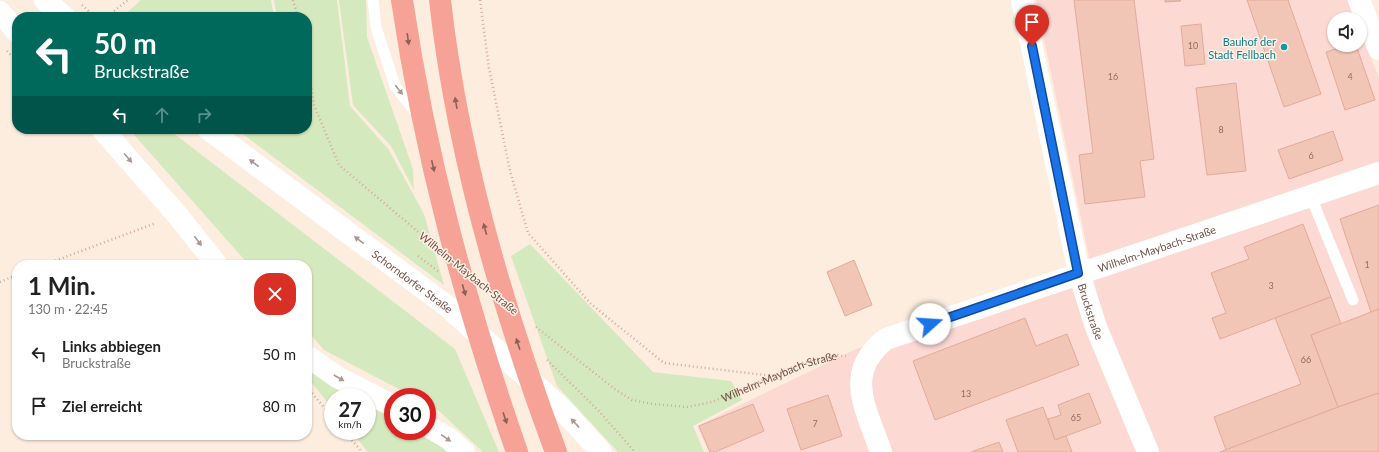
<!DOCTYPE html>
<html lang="de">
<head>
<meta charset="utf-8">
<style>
  body { margin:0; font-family:Lato,sans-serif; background:#f2f2f2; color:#222; height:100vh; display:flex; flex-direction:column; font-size:15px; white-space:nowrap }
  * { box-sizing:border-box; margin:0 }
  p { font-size:13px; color:#767676 }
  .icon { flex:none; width:22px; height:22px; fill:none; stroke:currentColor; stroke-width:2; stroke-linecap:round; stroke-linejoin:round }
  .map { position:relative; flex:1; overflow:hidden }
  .panel { position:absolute; left:12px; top:260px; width:300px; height:180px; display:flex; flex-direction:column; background:#fff; border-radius:16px; box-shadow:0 1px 3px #0004 }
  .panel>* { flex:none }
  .guide { position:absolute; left:12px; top:12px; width:300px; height:122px; border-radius:16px; box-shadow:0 1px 3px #0004; background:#00695c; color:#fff; overflow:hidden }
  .buttons { position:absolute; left:1327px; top:12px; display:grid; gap:8px }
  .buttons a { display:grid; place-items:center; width:40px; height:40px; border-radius:50%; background:#fff; box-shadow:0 1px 3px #0004; font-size:20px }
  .speed { position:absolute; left:324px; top:388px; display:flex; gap:8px; font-size:20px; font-weight:700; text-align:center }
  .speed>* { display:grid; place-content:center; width:52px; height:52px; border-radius:50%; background:#fff; box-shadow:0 1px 3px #0004; line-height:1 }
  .speed small { font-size:10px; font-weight:400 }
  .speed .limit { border:6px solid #d22; background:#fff; color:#111 }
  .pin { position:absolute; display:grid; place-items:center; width:34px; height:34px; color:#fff; margin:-41px -17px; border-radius:50% 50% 50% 0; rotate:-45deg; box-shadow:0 0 4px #0007 }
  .pin .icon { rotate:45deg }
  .me { position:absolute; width:44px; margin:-22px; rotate:71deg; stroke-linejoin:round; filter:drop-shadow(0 0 3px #0008) }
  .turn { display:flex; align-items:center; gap:14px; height:84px; padding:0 16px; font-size:18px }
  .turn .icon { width:52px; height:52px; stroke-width:2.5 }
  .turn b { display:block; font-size:28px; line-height:34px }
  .lanes { display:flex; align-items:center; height:38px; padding:0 16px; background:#0003; justify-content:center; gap:20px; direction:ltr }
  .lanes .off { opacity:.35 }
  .round { display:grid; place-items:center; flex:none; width:42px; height:42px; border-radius:16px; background:#f2f2f2 }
  .overview { display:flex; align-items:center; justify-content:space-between; height:68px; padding:0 16px }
  h1 { font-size:24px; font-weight:700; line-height:30px }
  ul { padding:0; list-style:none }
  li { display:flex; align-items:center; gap:12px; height:52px; padding:0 16px }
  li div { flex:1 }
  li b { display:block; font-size:15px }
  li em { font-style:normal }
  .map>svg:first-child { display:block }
</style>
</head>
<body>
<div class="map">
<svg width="1379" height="452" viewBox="0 0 1379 452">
  <rect width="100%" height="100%" fill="#fceddf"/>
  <path fill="#fcd9d3" d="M1036,0h311l8,19h-21v26h26v-14l19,47v374h-670l-12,-26 157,-76 236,-88z"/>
  <g fill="#d5e9be">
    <path d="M141,0h130l3,17h-152z"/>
    <path d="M274,0h63l13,106 39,44 35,64 20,71 -208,-156h71v-112h-30z"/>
    <path d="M339,0h27l1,37 46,132 1,21 -23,-44 -38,-41z"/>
    <path d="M129,129h39l287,220 44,103h-16l-45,-42 -11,-6v-7h-13l-90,-47 -17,-20v-65h-58z"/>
    <path d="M530,244l123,128 78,9 11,19 -49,26 11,26h-86l-61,-66 -46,-130z"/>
    <path d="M307,364l54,33h-28v12l-26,-32z"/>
    <path d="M367,400l26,16v15h25l32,21h-82l-17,-21h16z"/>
  </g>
  <g fill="#f1c6b7" stroke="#e3aa98">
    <path d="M1074,0h60l20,159 -14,2 5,36 -60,7 -6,-49 14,-2z"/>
    <path d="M1165,0h15l1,1 -16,1z"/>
    <path d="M1247,0h41l33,94 -37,13z"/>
    <path d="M1201,24l4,40 -20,2 -4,-40z"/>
    <path d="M1348,45h8l19,55 -30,10 -19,-58z"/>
    <path d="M1236,83l10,88 -39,4 -11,-87z"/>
    <path d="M1333,131l10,29 -54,19 -11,-29z"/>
    <path d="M1379,205v104l-8,3 -31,-93z"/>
    <path d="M1303,224l28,73 -111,42 -8,-21 14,-5 -15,-40 38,-14 -5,-12z"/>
    <path d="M854,260l18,45 -27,11 -18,-44z"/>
    <path d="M1331,297l10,27 -30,11 27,72 -112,43 -12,-33 87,-33 -26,-66z"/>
    <path d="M1379,309v84l-41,14 -27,-72z"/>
    <path d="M1025,318l11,28 31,-12 12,31 -144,55 -22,-59z"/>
    <path d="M1089,393l12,30 -46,17 -7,-21 13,-4 -3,-10z"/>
    <path d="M1379,393v59h-159l118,-45z"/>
    <path d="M828,395l14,41 -41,14 -14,-41z"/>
    <path d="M753,404l11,27 -49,21h-5l-11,-26z"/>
    <path d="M1043,407l12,33 11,-4 6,16h-54l-12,-32z"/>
    <path d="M999,442l4,10h-32z"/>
  </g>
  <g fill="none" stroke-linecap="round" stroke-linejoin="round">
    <g stroke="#d5aa9b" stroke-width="2.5" stroke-dasharray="1 3" stroke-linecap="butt">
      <path d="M293,0l5,17"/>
      <path d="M480,0l9,68 21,103 18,62 63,71 73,59 109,13"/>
      <path d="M82,5l13,12"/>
      <path d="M114,11l14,-11"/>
      <path d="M7,51l10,11"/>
      <path d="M307,57l7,48 25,60 90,76"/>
      <path d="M77,129l5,6"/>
      <path d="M418,256l20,15"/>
      <path d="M44,265l112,-42"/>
      <path d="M0,282l17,-7"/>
      <path id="s1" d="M536,327l80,63 16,10 21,4 34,3 25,-5 91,-39 30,-8 13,1"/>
      <path d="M547,360l50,49 38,43"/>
      <path d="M307,387l26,31"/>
      <path d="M344,431l18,21"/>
    </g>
    <g stroke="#fff" stroke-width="11">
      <path d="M373,0l3,27 19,59 22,28"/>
      <path d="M1311,197l42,103"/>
    </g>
    <g stroke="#fff" stroke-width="22">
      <path id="s2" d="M1022,0l57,273 17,54 52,125"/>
      <path d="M1359,0l20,49"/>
      <path id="s3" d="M881,452c-14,-42 -39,-79 5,-113l493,-166"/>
    </g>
    <g stroke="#fff" stroke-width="22">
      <path d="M45,0l19,17"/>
      <path d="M0,12l17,20"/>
      <path d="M102,129l77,88 38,48"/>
      <path id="s4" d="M208,129l239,177 114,102 40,44"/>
      <path d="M307,356l30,21 56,29"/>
      <path d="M427,426l21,12 16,14"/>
    </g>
    <g stroke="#f6a296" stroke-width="22">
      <path d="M402,0c23,157 63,302 115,452"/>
      <path d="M440,0c17,154 62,307 116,452"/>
    </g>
  </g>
  <defs><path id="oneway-solid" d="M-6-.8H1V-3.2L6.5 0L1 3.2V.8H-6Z"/></defs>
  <g fill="#8c6157">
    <use href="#oneway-solid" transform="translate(408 39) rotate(82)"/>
    <use href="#oneway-solid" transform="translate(456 103) rotate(-100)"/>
    <use href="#oneway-solid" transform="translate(433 166) rotate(77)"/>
    <use href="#oneway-solid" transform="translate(485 229) rotate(-105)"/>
    <use href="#oneway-solid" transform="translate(464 290) rotate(74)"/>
    <use href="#oneway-solid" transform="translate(518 344) rotate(-108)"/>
    <use href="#oneway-solid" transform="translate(505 418) rotate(71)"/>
  </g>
  <g fill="#aa9791">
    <use href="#oneway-solid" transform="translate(399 90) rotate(52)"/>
    <use href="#oneway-solid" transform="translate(128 158) rotate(49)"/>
    <use href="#oneway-solid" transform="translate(254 163) rotate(-143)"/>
    <use href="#oneway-solid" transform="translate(359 240) rotate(-143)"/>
    <use href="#oneway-solid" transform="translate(198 241) rotate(53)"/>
    <use href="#oneway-solid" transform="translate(339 378) rotate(30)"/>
    <use href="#oneway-solid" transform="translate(575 423) rotate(-133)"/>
    <use href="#oneway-solid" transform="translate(446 438) rotate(35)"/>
  </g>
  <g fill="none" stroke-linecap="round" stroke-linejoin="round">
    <g stroke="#114b97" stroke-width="10">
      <path id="route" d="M930,324l148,-51 -46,-227"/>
    </g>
    <use href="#route" stroke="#1a73e8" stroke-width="7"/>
  </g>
  <circle fill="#0f9aa8" stroke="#fff1e5" stroke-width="1.5" cx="1284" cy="47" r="4"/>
  <g text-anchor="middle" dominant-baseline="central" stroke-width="3" stroke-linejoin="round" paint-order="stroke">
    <g font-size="9" fill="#926e63">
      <text x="1193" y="45">10</text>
      <text x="1113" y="76">16</text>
      <text x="1350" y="76">4</text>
      <text x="1221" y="129">8</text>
      <text x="1311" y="155">6</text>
      <text x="1367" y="264">1</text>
      <text x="1271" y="285">3</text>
      <text x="1306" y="359">66</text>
      <text x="966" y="393">13</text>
      <text x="1076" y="417">65</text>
      <text x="815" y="423">7</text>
    </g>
    <g font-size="11" fill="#0d838f" stroke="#fff1e5" text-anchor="end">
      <text x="1276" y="41">Bauhof der<tspan x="1276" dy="13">Stadt Fellbach</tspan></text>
    </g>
    <g font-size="11" fill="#725147" stroke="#fff1e5">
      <text stroke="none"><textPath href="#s3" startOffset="410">Wilhelm-Maybach-Straße</textPath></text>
      <text transform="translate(469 273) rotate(39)">Wilhelm-Maybach-Straße</text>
      <text stroke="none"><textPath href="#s4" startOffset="255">Schorndorfer Straße</textPath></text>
      <text stroke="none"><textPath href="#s2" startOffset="319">Bruckstraße</textPath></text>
      <text stroke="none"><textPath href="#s1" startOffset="274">Wilhelm-Maybach-Straße</textPath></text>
    </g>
  </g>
</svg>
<div class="buttons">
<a><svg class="icon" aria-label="sound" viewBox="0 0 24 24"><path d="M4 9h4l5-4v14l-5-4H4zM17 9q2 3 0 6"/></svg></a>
</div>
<div class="speed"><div>27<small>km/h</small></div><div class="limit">30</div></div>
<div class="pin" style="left:1032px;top:46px;background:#d93025"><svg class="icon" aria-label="arrive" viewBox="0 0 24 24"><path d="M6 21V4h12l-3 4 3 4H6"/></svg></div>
<svg class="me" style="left:930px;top:324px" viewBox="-20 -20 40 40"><circle r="19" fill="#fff"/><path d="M0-13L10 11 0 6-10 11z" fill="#1a73e8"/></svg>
<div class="guide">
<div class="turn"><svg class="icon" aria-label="left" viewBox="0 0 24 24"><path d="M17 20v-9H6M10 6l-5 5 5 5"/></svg><div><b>50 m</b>Bruckstraße</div></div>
<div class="lanes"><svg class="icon" aria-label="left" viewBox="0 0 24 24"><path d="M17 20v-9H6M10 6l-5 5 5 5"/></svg><svg class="icon off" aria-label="ahead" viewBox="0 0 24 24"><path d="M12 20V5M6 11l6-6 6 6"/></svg><svg class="icon off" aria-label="right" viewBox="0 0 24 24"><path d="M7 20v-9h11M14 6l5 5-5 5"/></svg></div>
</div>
<section class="panel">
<div class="overview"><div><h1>1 Min.</h1><p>130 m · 22:45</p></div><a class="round" style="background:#d93025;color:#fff"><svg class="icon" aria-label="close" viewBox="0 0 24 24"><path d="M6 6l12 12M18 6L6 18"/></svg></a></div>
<ul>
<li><svg class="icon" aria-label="left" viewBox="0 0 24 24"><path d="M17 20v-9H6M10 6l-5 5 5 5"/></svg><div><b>Links abbiegen</b><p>Bruckstraße</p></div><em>50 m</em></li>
<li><svg class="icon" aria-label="arrive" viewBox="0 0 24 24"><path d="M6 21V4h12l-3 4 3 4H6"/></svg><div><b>Ziel erreicht</b></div><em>80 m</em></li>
</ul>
</section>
</div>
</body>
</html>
